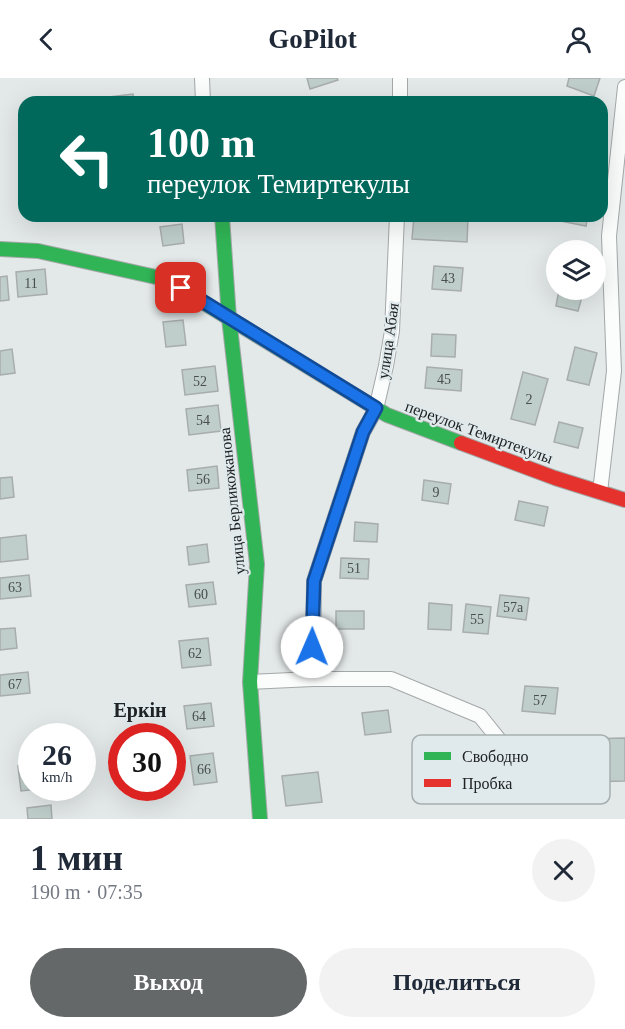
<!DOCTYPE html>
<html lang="ru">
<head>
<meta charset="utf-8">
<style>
  body { margin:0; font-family:Georgia,serif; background:#f2f2f3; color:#1f2937; height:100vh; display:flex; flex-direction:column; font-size:22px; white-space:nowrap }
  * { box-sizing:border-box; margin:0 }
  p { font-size:20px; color:#747a83 }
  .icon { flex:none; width:33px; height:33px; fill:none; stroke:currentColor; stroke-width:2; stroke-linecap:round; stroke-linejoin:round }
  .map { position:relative; height:741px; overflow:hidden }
  .sheet { display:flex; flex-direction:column; background:#fff; flex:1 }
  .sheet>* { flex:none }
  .guide { position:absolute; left:18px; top:18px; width:590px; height:126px; border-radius:18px; box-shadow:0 6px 24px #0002; background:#00695c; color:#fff; overflow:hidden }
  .controls { position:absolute; left:546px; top:162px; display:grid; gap:12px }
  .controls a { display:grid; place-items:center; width:60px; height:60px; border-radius:50%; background:#fff; box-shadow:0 6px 24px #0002; font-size:30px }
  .speed { position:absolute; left:18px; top:645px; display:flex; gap:12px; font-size:30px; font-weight:700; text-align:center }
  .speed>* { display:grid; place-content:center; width:78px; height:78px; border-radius:50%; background:#fff; box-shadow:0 6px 24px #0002; line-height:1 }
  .speed small { font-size:15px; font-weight:400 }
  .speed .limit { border:9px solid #d22; background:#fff; color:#111 }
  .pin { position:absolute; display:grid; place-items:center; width:51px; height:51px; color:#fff; margin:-26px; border-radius:12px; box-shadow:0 3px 9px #0006 }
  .me { position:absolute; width:66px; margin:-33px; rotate:1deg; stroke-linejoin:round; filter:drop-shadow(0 0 4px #0008) }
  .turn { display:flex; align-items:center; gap:21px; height:126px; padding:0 30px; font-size:27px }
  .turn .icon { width:78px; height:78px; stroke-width:2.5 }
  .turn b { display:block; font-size:42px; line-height:51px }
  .round { display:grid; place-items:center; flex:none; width:63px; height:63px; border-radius:32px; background:#f2f2f3 }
  .headline { display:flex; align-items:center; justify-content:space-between; height:102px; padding:0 30px }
  h1 { font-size:36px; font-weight:800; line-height:45px }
  .cta { display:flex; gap:12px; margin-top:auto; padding:12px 30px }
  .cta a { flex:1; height:69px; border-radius:36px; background:#646869; color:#fff; font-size:24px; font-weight:800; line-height:69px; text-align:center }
  .cta a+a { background:#f2f2f3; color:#1f2937 }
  header { display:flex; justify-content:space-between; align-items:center; height:78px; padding:0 30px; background:#fff; font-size:27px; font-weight:800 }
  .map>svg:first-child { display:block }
</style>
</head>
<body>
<header><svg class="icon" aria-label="back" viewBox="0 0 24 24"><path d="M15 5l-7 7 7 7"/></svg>GoPilot<svg class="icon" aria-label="person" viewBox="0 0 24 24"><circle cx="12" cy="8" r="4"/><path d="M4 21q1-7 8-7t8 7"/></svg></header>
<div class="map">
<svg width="625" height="741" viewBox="0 0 625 741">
  <rect width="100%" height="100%" fill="#e3e8e8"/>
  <g fill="#bfceca" stroke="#a8acac" stroke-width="1.5">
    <path d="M307,0h30l1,2 -28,9z"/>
    <path d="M569,0h31l-6,18 -27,-10z"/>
    <path d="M133,16l1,8h-33v-4z"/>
    <path d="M414,138l54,2 -1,24 -55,-3z"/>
    <path d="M551,138h37l-2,10 -36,-7z"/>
    <path d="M182,146l2,19 -21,3 -3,-19z"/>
    <path d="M434,188l29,2 -2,23 -29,-2z"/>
    <path d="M45,191l2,25 -29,3 -2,-25z"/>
    <path d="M7,198l2,24 -9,1v-24z"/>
    <path d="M559,212h25l-6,21 -22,-5z"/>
    <path d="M183,242l3,25 -20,2 -3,-25z"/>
    <path d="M432,256l24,1 -1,22 -24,-1z"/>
    <path d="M575,269l22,6 -8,32 -22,-5z"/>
    <path d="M12,271l3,24 -15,2v-24z"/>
    <path d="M215,288l3,25 -33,4 -3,-25z"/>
    <path d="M427,289l35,3 -1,21 -36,-3z"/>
    <path d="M523,294l25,7 -13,46 -24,-6z"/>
    <path d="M218,327l3,26 -32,4 -3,-26z"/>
    <path d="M559,344l24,6 -5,20 -24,-6z"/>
    <path d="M217,388l2,22 -30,3 -2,-21z"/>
    <path d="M12,399l2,20 -14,2v-21z"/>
    <path d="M424,402l27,4 -3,20 -26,-4z"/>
    <path d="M519,423l29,6 -4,19 -29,-6z"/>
    <path d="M355,444l23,2 -1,18 -23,-1z"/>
    <path d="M26,457l2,24 -28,3v-24z"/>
    <path d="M207,466l2,18 -20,3 -2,-18z"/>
    <path d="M341,480l28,1 -1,20 -28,-1z"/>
    <path d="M29,497l2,21 -31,3v-21z"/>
    <path d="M213,504l3,22 -27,3 -3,-22z"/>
    <path d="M500,517l29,3 -3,22 -29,-4z"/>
    <path d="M429,525l23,2 -1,25 -23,-1z"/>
    <path d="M466,526l25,3 -3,27 -25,-2z"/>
    <rect x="336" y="533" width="28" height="18"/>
    <path d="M15,550l2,20 -17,2v-21z"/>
    <path d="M208,560l3,27 -29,3 -3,-27z"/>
    <path d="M28,594l2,21 -30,3v-21z"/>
    <path d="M525,608l33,2 -3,26 -33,-3z"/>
    <path d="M211,625l3,23 -27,3 -3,-23z"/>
    <path d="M388,632l3,22 -26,3 -3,-22z"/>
    <path d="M625,660v43l-39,1 -2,-43z"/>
    <path d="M213,675l4,29 -23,3 -4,-29z"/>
    <path d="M32,686v24h15l-26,3 -3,-25z"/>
    <path d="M318,694l4,30 -36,4 -4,-30z"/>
    <path d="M51,727l1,14h-24l-1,-11z"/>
  </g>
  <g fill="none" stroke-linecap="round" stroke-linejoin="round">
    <g stroke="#a4a8a8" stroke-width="16">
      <g id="street">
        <path d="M202,0l1,24"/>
        <path d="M400,24v-24"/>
        <path d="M600,414l14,-121 -5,-135 16,-149"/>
        <path d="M313,601h78l89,37 41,51"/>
        <path d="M250,604l63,-3 1,-98 49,-149 13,-23 10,-43 6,-35 5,-115"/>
      </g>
    </g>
    <g stroke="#a4a8a8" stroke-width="16">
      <g id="fast">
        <path d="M222,138l7,102 28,246 -7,118 10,137"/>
        <path d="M0,171l38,2 127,28 222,136 74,28"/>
      </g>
    </g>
    <g stroke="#a4a8a8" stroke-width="16">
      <path id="jam" d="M461,365l94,35 70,22"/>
    </g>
    <use href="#street" stroke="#fbfcfc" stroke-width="14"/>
    <use href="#fast" stroke="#30b455" stroke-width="14"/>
    <use href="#jam" stroke="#e5322d" stroke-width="14"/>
  </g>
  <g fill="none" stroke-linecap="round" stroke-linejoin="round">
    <g stroke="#114b97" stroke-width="15">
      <path id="route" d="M181,210l195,120 -13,24 -49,149 -2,66"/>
    </g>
    <use href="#route" stroke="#1a73e8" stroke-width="10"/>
  </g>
  <g text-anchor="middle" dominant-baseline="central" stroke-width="4.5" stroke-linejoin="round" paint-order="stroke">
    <g font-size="14" fill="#484e4e">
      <text x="448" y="200">43</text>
      <text x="31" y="205">11</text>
      <text x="444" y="301">45</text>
      <text x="200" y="303">52</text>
      <text x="529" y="321">2</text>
      <text x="203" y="342">54</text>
      <text x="203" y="401">56</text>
      <text x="436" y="414">9</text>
      <text x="354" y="490">51</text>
      <text x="15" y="509">63</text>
      <text x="201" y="516">60</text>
      <text x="513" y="529">57а</text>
      <text x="477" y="541">55</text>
      <text x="195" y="575">62</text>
      <text x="15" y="606">67</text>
      <text x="540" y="622">57</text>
      <text x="199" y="638">64</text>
      <text x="204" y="691">66</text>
    </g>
    <g font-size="16" fill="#202324" stroke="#e0e9eb">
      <text transform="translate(388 263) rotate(-82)">улица Абая</text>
      <text transform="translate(479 354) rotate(20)">переулок Темиртекулы</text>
      <text transform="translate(232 423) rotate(-96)">улица Берликожанова</text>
    </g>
    <g font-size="20" font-weight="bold" fill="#202324" stroke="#e0e9eb">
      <text x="140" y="632">Еркін</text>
    </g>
  </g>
  <rect x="412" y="657" width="198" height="69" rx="9" fill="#e0e9eb" stroke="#a6aeaf" stroke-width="1.5"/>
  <rect x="424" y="674" width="27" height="8" fill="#30b455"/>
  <rect x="424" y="701" width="27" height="8" fill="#e5322d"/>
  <g font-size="16" fill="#202324">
    <text x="462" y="684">Свободно</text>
    <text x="462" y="711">Пробка</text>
  </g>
</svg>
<div class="controls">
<a><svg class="icon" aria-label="layers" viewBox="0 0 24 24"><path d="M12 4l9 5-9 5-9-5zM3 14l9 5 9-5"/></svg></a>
</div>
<div class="speed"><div>26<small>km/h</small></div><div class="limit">30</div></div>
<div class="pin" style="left:181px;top:210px;background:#d93025"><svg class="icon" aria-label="arrive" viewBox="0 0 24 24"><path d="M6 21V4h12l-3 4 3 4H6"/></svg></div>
<svg class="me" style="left:312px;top:569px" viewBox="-20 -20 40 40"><circle r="19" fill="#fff"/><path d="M0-13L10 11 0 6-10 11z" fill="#1a73e8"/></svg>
<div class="guide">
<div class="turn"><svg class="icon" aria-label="left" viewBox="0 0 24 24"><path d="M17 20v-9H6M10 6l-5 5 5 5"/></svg><div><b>100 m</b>переулок Темиртекулы</div></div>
</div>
</div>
<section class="sheet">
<div class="headline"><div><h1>1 мин</h1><p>190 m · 07:35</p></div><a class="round"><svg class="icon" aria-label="close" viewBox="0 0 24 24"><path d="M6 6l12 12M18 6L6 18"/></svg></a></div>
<div class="cta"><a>Выход</a><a>Поделиться</a></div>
</section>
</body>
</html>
